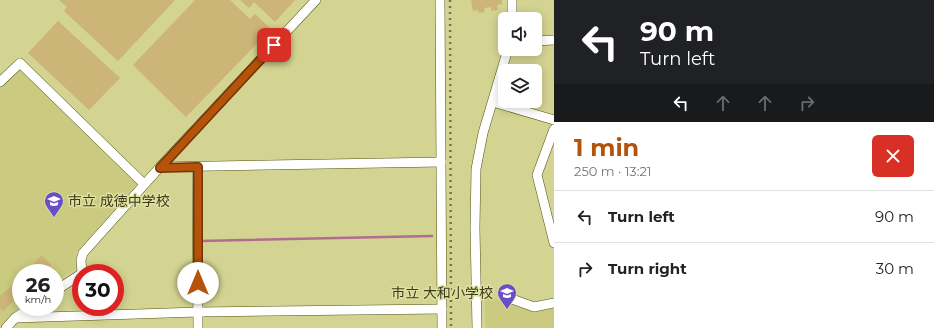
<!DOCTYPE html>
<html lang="en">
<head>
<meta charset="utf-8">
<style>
  body { margin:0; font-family:Montserrat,"Noto Sans JP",sans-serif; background:#f6f6f6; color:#222; height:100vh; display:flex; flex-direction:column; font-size:15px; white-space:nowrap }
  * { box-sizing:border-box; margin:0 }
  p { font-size:13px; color:#767676 }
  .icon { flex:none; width:22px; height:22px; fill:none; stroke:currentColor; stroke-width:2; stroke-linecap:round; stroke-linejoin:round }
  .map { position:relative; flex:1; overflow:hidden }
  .details { display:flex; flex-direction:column; background:#fff; width:380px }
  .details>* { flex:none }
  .hud { background:#202124; color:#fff; overflow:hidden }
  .controls { position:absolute; left:498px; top:12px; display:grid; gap:8px }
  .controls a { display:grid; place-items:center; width:44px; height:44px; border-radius:6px; background:#fff; box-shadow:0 2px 10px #0003; font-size:20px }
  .speed { position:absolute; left:12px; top:264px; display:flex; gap:8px; font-size:20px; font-weight:700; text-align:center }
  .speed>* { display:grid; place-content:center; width:52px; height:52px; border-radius:50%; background:#fff; box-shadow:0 2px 10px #0003; line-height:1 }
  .speed small { font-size:10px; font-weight:400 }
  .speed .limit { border:6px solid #d22; background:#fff; color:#111 }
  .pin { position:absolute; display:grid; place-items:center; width:34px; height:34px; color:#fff; margin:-17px; border-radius:8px; box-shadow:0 2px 6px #0006 }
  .me { position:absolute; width:44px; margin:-22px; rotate:0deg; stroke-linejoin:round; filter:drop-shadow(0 0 3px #0008) }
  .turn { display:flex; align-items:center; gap:14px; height:84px; padding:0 20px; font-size:18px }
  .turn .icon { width:52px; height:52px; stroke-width:2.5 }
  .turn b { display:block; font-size:28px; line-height:34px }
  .lanes { display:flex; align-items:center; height:38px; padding:0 20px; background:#0003; justify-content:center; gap:20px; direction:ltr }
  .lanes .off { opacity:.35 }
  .round { display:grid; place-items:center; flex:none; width:42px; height:42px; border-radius:6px; background:#f6f6f6 }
  .headline { display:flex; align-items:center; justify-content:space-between; height:68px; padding:0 20px }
  h1 { font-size:24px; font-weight:700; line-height:30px; color:#b45309 }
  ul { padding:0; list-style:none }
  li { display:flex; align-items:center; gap:12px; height:52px; padding:0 20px; border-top:1px solid #e0e0e0 }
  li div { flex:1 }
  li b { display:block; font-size:15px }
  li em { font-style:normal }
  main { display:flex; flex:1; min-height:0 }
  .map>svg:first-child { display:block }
</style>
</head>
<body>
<main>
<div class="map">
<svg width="554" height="328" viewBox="0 0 554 328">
  <rect width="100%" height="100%" fill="#d3d392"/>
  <g fill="#caca81">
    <path d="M23,68l116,115 -63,70 -1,16 -20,14v-10h-34v34h1l-9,7 -13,13v-240l18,-18z"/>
    <path d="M484,295l50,17 20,-4v20h-68z"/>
  </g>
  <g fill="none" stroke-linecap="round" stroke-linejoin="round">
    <path stroke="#b16c8f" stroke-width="2.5" d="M201,241l231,-5"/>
  </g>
  <g fill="#cdb477">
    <path d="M59,0h116l-57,61 -54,-50 3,-4z"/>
    <path d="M195,0h35l20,19 5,-5 16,15 -85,88 -53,-52z"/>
    <path d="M240,0h55l-20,22 -21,-20 -5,6z"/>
    <path d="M473,0h29v4l-5,1 1,5 -7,1v-4l-7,1 1,4 -6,1 -1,-3 -5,1 -2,-10z"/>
    <path d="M58,21l62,57 -31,32 -61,-57z"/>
    <path d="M42,255l9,10 -8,8h-20z"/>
    <path d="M17,281l4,4v9l-18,17 -3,-3v-12z"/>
  </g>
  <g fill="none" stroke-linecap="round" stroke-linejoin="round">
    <g stroke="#555411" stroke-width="10">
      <g id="minor">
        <path d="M440,0l2,328"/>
        <path d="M512,0v19"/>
        <path d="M535,41l19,-1"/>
        <path d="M0,82l20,-19 124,121"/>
        <path d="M493,102l61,18"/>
        <path d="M554,129l-17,46 17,68"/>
        <path d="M160,167l156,-167"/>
        <path d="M197,167l1,161"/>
        <path d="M82,273l-1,-13 2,-7 77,-86 281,-5"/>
        <path d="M55,291l26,-17"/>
        <path d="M512,299l22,8 20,-4"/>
        <path d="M15,318l183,-6 244,-3"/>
        <path d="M6,328l9,-10 16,-11"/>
        <path d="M477,328l-2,-100 1,-59 7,-36 25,-84"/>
      </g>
    </g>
    <use href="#minor" stroke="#fff" stroke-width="9"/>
    <path stroke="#75754c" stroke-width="2.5" stroke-dasharray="2 4" stroke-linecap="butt" d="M450,0l1,328"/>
  </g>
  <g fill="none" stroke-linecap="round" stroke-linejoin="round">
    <g stroke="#753606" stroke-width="10">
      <path id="route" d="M198,283v-116l-38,1 114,-123"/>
    </g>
    <use href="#route" stroke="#b45309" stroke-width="7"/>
  </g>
  <defs>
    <g id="school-pin" transform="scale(1)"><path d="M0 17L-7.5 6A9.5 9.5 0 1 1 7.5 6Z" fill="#684ec7" stroke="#e0e09f"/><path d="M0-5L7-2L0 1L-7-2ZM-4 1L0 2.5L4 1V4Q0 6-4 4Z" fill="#fff"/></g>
  </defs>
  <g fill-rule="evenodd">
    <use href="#school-pin" x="54" y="201"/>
    <use href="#school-pin" x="507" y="293"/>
  </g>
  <g text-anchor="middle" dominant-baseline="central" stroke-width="3" stroke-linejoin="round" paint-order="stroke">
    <g font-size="14" fill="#3b3b20" stroke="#e0e09f" text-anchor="start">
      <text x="68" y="201">市立 成徳中学校</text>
      <text x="493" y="293" text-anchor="end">市立 大和小学校</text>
    </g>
  </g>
</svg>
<div class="controls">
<a><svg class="icon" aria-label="sound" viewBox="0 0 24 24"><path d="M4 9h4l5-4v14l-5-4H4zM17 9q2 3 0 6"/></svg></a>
<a><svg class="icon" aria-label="layers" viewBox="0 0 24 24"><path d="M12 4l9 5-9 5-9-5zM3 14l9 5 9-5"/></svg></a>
</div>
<div class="speed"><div>26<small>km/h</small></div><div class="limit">30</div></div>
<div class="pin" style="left:274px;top:45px;background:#d93025"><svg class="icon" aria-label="arrive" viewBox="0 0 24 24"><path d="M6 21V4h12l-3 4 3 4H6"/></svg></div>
<svg class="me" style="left:198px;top:283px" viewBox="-20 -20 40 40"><circle r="19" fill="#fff"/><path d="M0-13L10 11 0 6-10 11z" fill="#b45309"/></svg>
</div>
<section class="details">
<div class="hud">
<div class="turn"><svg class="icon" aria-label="left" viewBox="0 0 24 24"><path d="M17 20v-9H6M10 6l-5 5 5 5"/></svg><div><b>90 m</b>Turn left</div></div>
<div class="lanes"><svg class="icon" aria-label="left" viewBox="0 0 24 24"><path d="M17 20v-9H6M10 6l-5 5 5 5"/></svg><svg class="icon off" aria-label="ahead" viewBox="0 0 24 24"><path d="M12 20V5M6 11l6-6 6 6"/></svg><svg class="icon off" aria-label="ahead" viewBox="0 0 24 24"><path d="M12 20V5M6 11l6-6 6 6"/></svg><svg class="icon off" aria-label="right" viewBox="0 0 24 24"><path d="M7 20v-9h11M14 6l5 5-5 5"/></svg></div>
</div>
<div class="headline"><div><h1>1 min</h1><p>250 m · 13:21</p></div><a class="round" style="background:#d93025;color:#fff"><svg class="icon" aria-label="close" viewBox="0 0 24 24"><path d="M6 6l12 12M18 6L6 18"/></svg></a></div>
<ul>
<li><svg class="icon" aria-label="left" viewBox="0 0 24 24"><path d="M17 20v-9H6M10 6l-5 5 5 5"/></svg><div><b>Turn left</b></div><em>90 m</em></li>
<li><svg class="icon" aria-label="right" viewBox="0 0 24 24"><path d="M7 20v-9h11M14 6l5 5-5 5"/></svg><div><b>Turn right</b></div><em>30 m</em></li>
</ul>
</section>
</main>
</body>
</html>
